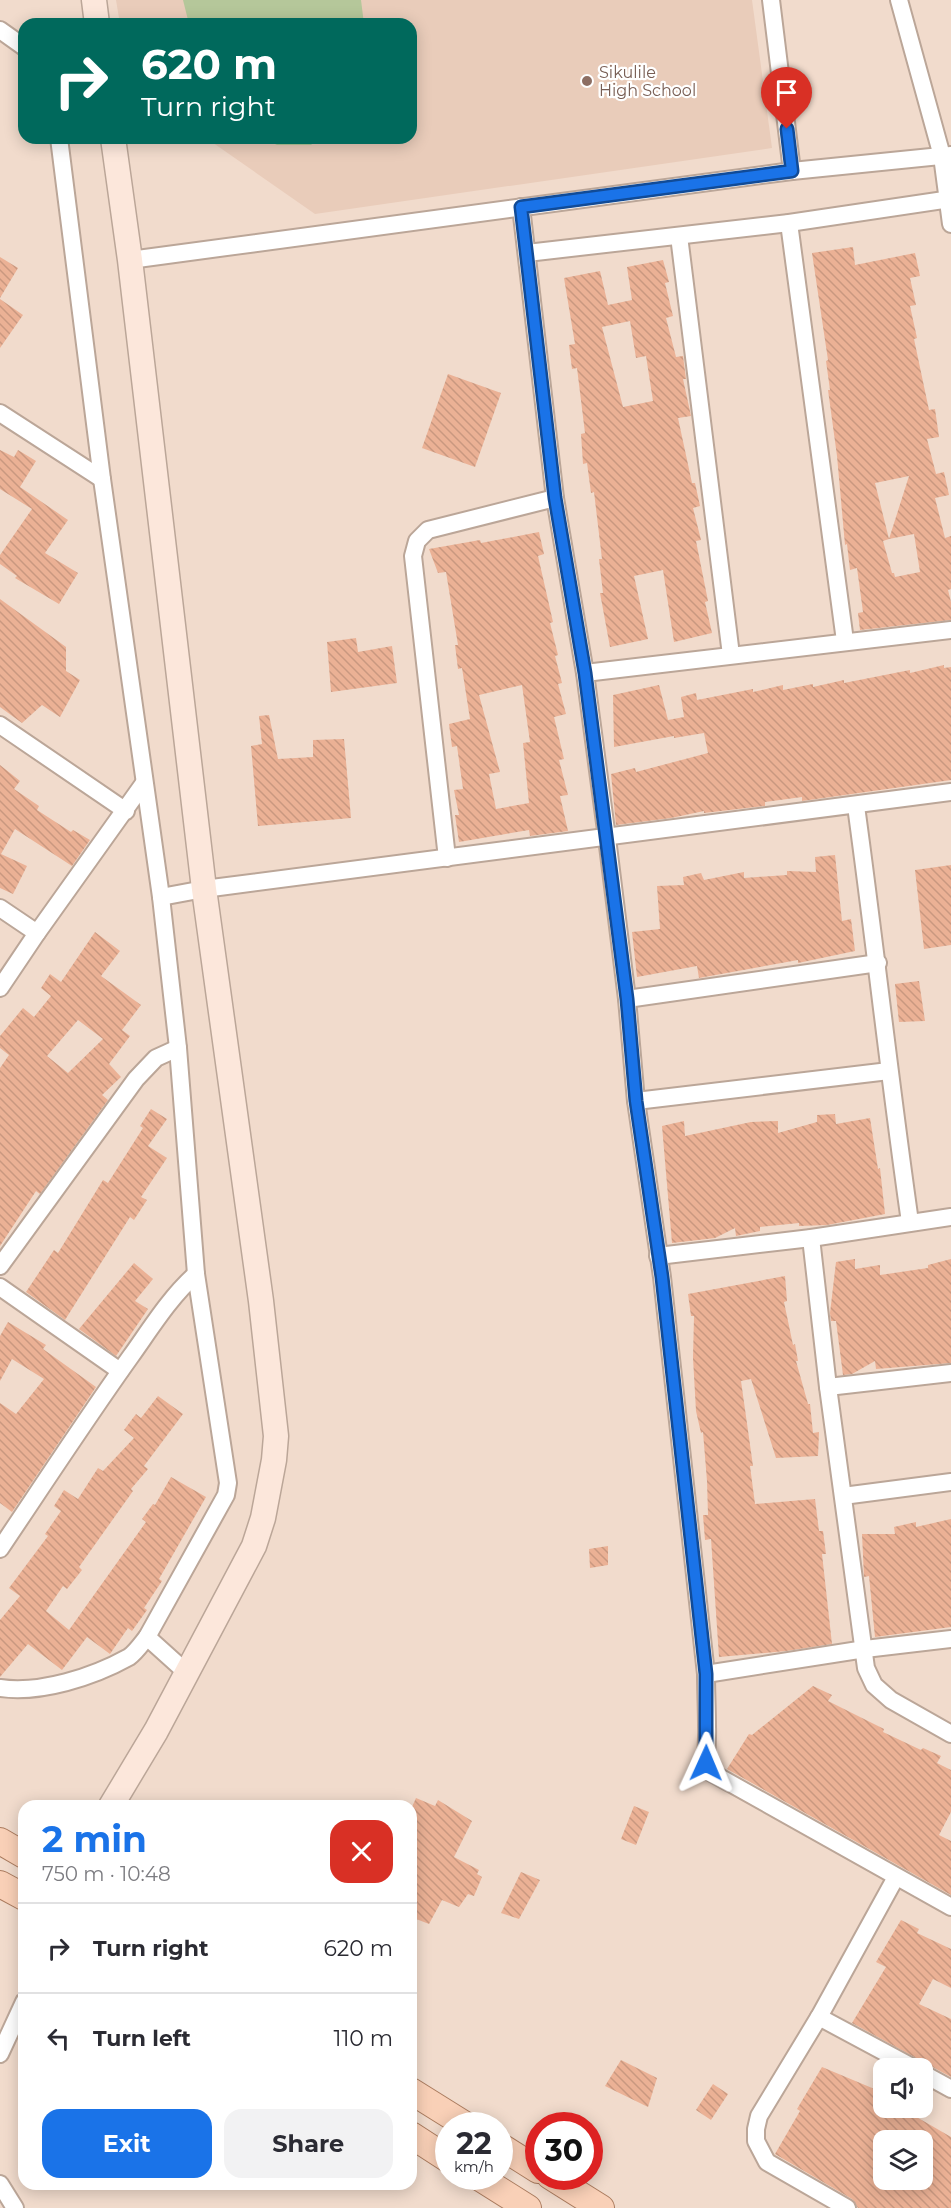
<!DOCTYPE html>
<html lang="en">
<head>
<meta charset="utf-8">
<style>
  body { margin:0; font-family:Montserrat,sans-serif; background:#f2f2f3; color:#2b2b33; height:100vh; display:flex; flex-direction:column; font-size:22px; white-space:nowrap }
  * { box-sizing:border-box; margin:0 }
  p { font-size:20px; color:#7c7c81 }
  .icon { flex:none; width:33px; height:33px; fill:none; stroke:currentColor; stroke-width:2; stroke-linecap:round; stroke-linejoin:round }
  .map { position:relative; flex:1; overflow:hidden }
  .panel { position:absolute; left:18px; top:1800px; width:399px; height:390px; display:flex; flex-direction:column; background:#fff; border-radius:18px; box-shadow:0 3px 15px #0003 }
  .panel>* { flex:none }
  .guide { position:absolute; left:18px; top:18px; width:399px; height:126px; border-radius:18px; box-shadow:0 3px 15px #0003; background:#00695c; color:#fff; overflow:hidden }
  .controls { position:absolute; left:873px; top:2058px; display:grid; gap:12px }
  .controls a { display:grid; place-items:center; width:60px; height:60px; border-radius:12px; background:#fff; box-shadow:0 3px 15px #0003; font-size:30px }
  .speed { position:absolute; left:435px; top:2112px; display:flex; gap:12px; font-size:30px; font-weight:700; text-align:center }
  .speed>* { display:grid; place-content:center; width:78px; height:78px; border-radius:50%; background:#fff; box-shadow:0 3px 15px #0003; line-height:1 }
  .speed small { font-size:15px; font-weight:400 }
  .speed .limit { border:9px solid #d22; background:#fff; color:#111 }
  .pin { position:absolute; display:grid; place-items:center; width:51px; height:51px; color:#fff; margin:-62px -26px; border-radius:50% 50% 50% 0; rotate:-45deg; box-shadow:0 0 6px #0007 }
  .pin .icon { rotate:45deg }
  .me { position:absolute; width:66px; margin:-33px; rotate:1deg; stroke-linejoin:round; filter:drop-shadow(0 0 4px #0008) }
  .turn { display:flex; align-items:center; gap:21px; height:126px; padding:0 24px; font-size:27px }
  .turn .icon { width:78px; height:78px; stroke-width:2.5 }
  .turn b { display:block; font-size:42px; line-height:51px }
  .round { display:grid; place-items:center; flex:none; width:63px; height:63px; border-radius:18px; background:#f2f2f3 }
  .head { display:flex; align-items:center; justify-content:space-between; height:102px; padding:0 24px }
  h1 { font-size:36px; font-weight:700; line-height:45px; color:#1a73e8 }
  .button { display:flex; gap:12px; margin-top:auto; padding:12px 24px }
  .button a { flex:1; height:69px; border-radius:18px; background:#1a73e8; color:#fff; font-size:24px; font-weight:700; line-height:69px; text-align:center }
  .button a+a { background:#f2f2f3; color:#2b2b33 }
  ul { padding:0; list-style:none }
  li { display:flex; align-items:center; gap:18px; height:90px; padding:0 24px; border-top:2px solid #e1e1e2 }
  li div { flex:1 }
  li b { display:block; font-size:22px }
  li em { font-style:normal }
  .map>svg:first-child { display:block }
</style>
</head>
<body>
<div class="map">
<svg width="951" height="2208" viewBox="0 0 951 2208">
  <defs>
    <pattern id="building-back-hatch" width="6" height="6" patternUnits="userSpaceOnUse" patternTransform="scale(1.5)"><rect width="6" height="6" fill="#ebb195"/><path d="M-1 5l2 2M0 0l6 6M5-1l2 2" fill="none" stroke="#c99880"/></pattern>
  </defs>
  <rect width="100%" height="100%" fill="#f1dbcc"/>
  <path fill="#e9ccba" d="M116,0h636l20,148 -457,66 -109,-76h205v-114h-291z"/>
  <g fill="#b5c79a">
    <path d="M183,0h178l3,24h-175z"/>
    <path d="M263,138h56l-8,7h-34z"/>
  </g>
  <g fill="url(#building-back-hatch)" fill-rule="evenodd">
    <path d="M853,247l2,18 60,-12 5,23 -10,2 6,27 -6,1 7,32 -3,1 15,71 6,-1 4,28 -12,2 9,35 8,-2 5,23 -14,3 10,40 6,-2v53l-3,1 3,12v18l-91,10 -2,-17 5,-1 -6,-44 -7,2 -3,-26 -2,1 -8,-89 -9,-66h2l-4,-29 2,-1 -16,-107zM909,476l-20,63 25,-5 6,38 -25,5 -1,-4h-2l-9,-32 6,-2 -14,-56z"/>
    <path d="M0,257l18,11 -18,30z"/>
    <path d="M663,260l6,22 -4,1 8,33 -7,2 10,39 7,-1 3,23h-3l8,37 -13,2 14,65h3l5,23 -7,2 8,32 -5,1 12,60 -3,1 7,31 -38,9 -11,-72 -29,6 14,63 -38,8 -10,-54h3l-4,-34h3l-8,-67 -3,1 -4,-30 -4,1 -2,-30 4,-1 -8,-65 -5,1 -3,-24 6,-1 -11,-66 36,-7 8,34 24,-5 -5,-33zM630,321l6,37 10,-2 7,45 -30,6 -21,-80z"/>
    <path d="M0,299l23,16 -23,33z"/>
    <path d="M448,374l53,19 -26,74 -53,-19z"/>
    <path d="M0,450l14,7 4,-7 18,11 -16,26 48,33 -23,33 33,20 -19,31 -44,-26 2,-2 -17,-12v-9l32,-46 -32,-20z"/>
    <path d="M539,532l5,22 -6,2 15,66 -3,1 8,32 -3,1 7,27 -4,1 8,30 -12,3 10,42 -5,1 9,35 -8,1 8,35 -38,5 -1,-6 -70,12 -4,-27h4l-5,-25 9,-1 -6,-43 -5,1 -3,-23 21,-5 -8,-51 -4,1 -3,-24h3l-12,-73 -8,1 -9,-24 51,-9 1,3zM522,685l8,57 -7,1 6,60 -33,6 -7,-35 11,-2 -21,-77z"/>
    <path d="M0,599l66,48v24l14,9 -20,37 -18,-12 -20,18 -22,-16z"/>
    <path d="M356,638l2,14 34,-6 5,37 -66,9 -4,-50z"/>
    <path d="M944,665v3l7,-1v113l-149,21v-4l-37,5v4l-61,7v-2l-33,7 -55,7 -5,-51 24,-6 1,4 72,-19 -4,-20 -30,5v-2l-60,11 -1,-52 46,-10 9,35 16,-3 -3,-20 15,-4 1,7 56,-11v3l30,-7v5l30,-6v3l31,-7v3l66,-13v3z"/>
    <path d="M269,715l9,44 35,-2v-17l31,-1 7,79 -93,8 -7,-80 11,-2 -3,-28z"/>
    <path d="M0,765l20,16 -6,8 25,17 -2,4 34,22 2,-2 17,10 -18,26 -57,-37 -14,25 26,12 -14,28 -13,-6z"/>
    <path d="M835,855l7,66 9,-2 4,32 -57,12v-3l-99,18 -2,-12 -60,11 -5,-45 28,-3 -3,-43 27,-1 -1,-8 18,-4 3,7 40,-8v6l43,-3v-4l29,1 -1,-15z"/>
    <path d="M951,865v80l-27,4 -9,-79z"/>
    <path d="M95,932l25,19 -19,25 40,29 -19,25 8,6 -21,28 12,13 -19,18 6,5 -68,94 -4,-3 -36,55v-178l9,-13 -9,-7v-12l23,-28 11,9 17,-21 -10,-8 9,-14 11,8zM78,1020l25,19 -35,34 -21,-17z"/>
    <path d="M919,981l6,40 -26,1 -4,-38z"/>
    <path d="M151,1109l16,10 -19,27 19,12 -26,39 6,3 -13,20 -4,-3 -65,103 -39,-28 28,-42 4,3 45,-73 5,3 35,-55 -3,-2z"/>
    <path d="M835,1114l1,10 34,-6 8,51 2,-1 5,46 -58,11 -28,1v-3l-39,4v4l-24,5 -1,-8 -20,10 -43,5 -10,-117 22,-5 1,15 66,-14 27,-1v12l39,-11v-7z"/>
    <path d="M855,1259v10l25,-4v10l48,-7v-3l23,-6v104l-75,6 -1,-8 -23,13 -9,1 -7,-54h-5l-1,-8 6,-51z"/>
    <path d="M134,1263l19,16 -18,22 13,8 -32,47 -37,-27z"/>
    <path d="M785,1276l2,25 -3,1 9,43 2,-1 3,17h-2l12,43h2l3,29 6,-1 -1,24 -42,2 -25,-79 -10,2 12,85h-3l5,38 60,-5 4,32h4l3,23h-4l10,90 -46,7 -67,6 -8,-118 -6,1 -2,-25h5l-1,-34 -4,-49 -2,1 -5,-22 -3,-53 1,-42h-3l-3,-22z"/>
    <path d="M8,1322l38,23 -3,4 53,38 -84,125 -12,-9v-100l16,11 28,-35 -32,-20 -12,22v-45z"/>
    <path d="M158,1396l25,18 -39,52 4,3 -17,20 2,2 -54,76 3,3 -15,19 -4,-3 -17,25 23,19 77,-108 -4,-3 11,-15 2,1 16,-28 35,20 -47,82 3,2 -18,27 3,2 -15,21 -4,-3 -18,26 -23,-17 -25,33 -34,-26 -28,33v-57l20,-24 -11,-8 39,-52 -3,-2 16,-23 -7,-5 10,-16 14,9 20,-31 5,3 31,-33 -10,-8 12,-16 5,4z"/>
    <path d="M951,1519v108l-76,10 -6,-61 -5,1 -2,-43h33l-1,-7 22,-5v5z"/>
    <path d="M608,1546v19l-18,3 -1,-19z"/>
    <path d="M813,1686l19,9 -4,6 56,28 -1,3 38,18 2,-2 18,8 -4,7 14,7v42l-12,23 12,6v54l-224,-126 22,-35 3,1z"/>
    <path d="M416,1798l19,8 3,-6 34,21 -18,36 25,13 -2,4 5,3 -8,19 -6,-2 -9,13 -17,-7 -13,24 -18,-7v-77l6,-10 -6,-3v-18z"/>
    <path d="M634,1806l15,6 -13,33 -15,-6z"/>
    <path d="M521,1872l19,8 -21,39 -18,-6z"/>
    <path d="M901,1920l18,9 -2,4 34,16v39l-18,-9 -14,25 32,15v58l-99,-54 34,-56 -10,-5z"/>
    <path d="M621,2060l36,18 -9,29 -43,-21z"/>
    <path d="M822,2067l62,26v15h17l50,29v71h-93l-6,-9 -77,-45 25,-43 -3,-2zM884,2140h38v40h-38v-14l-11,-5z"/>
    <path d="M713,2084l15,10 -17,26 -15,-10z"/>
  </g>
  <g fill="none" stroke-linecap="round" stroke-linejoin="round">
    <g stroke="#bba698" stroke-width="20">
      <g id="street">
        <path d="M771,0l21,171"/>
        <path d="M899,0l43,156 9,68"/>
        <path d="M0,30l24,17"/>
        <path d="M59,138l43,341 59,418 17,151 18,226 32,209 -2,12 -79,142"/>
        <path d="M521,207l34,291 30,175 22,165 20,161 9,102 26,176 44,397c0,17 1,35 1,53 1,18 -4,30 5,46l239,134"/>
        <path d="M789,223l56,418"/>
        <path d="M679,236l52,419"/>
        <path d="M527,253l262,-30 162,-24"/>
        <path d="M130,260l662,-89 159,-16"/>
        <path d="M0,413l102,66"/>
        <path d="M585,673l366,-43"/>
        <path d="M0,725l126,86"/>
        <path d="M856,806c19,138 34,277 54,416"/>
        <path d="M447,858l-34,-302 4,-15 11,-11 127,-32"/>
        <path d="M161,897l43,-8 747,-97"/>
        <path d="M0,908l37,25"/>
        <path d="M0,988l37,-55 107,-150"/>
        <path d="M627,999l251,-36"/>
        <path d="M636,1101l253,-30"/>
        <path d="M811,1238l17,149 38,281 8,17 17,15 60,34"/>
        <path d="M658,1256l153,-18 140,-21"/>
        <path d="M0,1266l136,-187 20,-21 22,-10"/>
        <path d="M0,1287l120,84"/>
        <path d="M828,1387l123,-14"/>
        <path d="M843,1496l108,-14"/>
        <path d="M0,1549c43,-64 86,-130 131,-193 20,-28 39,-59 65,-82"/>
        <path d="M706,1674l159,-25 86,-10"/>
        <path d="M0,1688c40,6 93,-11 129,-31 7,-5 13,-14 18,-20l40,36"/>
        <path d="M819,2017l95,51"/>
        <path d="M0,2054l24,-52"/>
        <path d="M922,2073l29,16"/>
        <path d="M0,2184l15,24"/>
        <path d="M847,2208l-80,-46 -11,-21v-12l3,-13 60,-99 77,-140"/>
      </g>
    </g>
    <g stroke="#bba698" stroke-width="27">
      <g id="secondary">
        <path d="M94,0l3,24"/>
        <path d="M111,1806l45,-75 98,-185 9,-28 11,-58 2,-24 -15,-135 -57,-412 -74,-629 -17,-122"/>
      </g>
    </g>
    <g stroke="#aa7b5e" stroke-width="28">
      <g id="primary">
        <path d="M0,1841l24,14"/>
        <path d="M0,1884l24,13"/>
        <path d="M411,2091l56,35"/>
        <path d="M411,2135l37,24"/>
        <path d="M500,2146l38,24"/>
        <path d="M477,2176l51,32"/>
        <path d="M550,2176l51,32"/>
      </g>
    </g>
    <use href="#street" stroke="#fff" stroke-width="16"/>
    <use href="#secondary" stroke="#fce7db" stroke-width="24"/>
    <use href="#primary" stroke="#f9d0b7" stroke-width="26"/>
  </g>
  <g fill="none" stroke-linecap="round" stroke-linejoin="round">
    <g stroke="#114b97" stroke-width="15">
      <path id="route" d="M706,1763v-89l-44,-397 -26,-176 -9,-102 -42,-326 -30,-175 -34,-291 271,-36 -5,-42"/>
    </g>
    <use href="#route" stroke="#1a73e8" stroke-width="10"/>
  </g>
  <circle fill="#8d6e63" stroke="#fff" stroke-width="2" cx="587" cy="81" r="6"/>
  <g text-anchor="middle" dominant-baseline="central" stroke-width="4.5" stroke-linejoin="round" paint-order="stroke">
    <g font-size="16" fill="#785e54" stroke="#fff" text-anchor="start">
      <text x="599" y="72">Sikulile<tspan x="599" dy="18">High School</tspan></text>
    </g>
  </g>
</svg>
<div class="controls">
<a><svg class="icon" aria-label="sound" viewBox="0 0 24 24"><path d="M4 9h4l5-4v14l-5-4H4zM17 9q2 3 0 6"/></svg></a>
<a><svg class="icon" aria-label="layers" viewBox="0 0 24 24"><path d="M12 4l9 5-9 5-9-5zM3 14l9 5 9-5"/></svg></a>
</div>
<div class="speed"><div>22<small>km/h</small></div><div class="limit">30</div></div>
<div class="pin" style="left:787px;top:129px;background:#d93025"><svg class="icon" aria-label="arrive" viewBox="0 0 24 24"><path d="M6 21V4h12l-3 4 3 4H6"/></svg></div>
<svg class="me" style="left:706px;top:1763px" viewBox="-20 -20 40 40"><path d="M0-17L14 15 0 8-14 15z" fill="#1a73e8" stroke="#fff" stroke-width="4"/></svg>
<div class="guide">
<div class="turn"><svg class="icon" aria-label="right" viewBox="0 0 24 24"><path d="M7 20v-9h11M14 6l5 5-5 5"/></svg><div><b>620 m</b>Turn right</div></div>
</div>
<section class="panel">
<div class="head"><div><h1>2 min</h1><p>750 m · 10:48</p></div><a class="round" style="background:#d93025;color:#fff"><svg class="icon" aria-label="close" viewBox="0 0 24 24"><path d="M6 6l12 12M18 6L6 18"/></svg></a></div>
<ul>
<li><svg class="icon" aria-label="right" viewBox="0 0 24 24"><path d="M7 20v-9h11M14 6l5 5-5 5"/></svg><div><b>Turn right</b></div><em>620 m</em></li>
<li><svg class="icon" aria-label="left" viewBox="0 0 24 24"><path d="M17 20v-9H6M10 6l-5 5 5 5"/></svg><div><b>Turn left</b></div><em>110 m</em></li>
</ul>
<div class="button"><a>Exit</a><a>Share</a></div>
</section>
</div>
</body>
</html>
